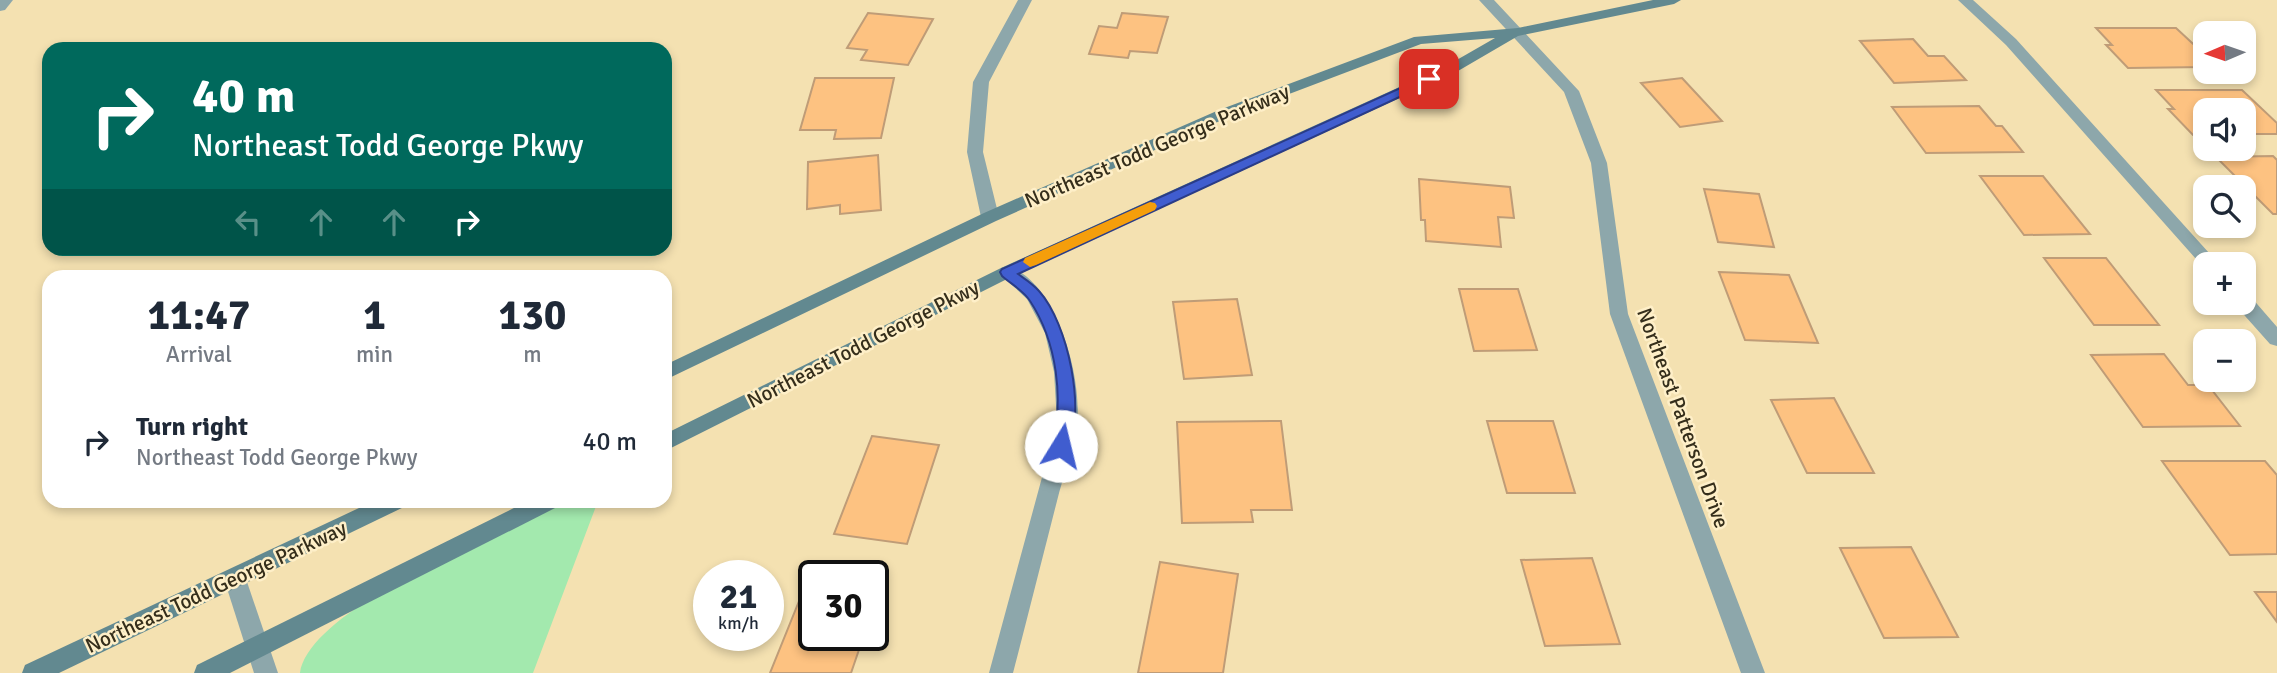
<!DOCTYPE html>
<html lang="en">
<head>
<meta charset="utf-8">
<style>
  body { margin:0; font-family:Signika,sans-serif; background:#f2f2f3; color:#1f2937; height:100vh; display:flex; flex-direction:column; font-size:26px; white-space:nowrap }
  * { box-sizing:border-box; margin:0 }
  p { font-size:23px; color:#747a83 }
  .icon { flex:none; width:38px; height:38px; fill:none; stroke:currentColor; stroke-width:2; stroke-linecap:round; stroke-linejoin:round }
  .map { position:relative; flex:1; overflow:hidden }
  .sheet { position:absolute; left:42px; top:270px; width:630px; height:238px; display:flex; flex-direction:column; background:#fff; border-radius:21px; box-shadow:0 4px 10px #0003 }
  .sheet>* { flex:none }
  .guide { position:absolute; left:42px; top:42px; width:630px; height:214px; border-radius:21px; box-shadow:0 4px 10px #0003; background:#00695c; color:#fff; overflow:hidden }
  .needle { width:46px; rotate:268deg }
  .fabs { position:absolute; left:2193px; top:21px; display:grid; gap:14px }
  .fabs a { display:grid; place-items:center; width:63px; height:63px; border-radius:14px; background:#fff; box-shadow:0 4px 10px #0003; font-size:35px }
  .speed { position:absolute; left:693px; top:560px; display:flex; gap:14px; font-size:35px; font-weight:700; text-align:center }
  .speed>* { display:grid; place-content:center; width:91px; height:91px; border-radius:50%; background:#fff; box-shadow:0 4px 10px #0003; line-height:1 }
  .speed small { font-size:18px; font-weight:400 }
  .speed .limit { border:4px solid #111; border-radius:10px; background:#fff; color:#111 }
  .pin { position:absolute; display:grid; place-items:center; width:60px; height:60px; color:#fff; margin:-30px; border-radius:14px; box-shadow:0 4px 10px #0006 }
  .me { position:absolute; width:77px; margin:-38px; rotate:9deg; stroke-linejoin:round; filter:drop-shadow(0 0 5px #0008) }
  .turn { display:flex; align-items:center; gap:24px; height:147px; padding:0 35px; font-size:32px }
  .turn .icon { width:91px; height:91px; stroke-width:2.5 }
  .turn b { display:block; font-size:49px; line-height:60px }
  .lanes { display:flex; align-items:center; height:66px; padding:0 35px; background:#0003; justify-content:center; gap:35px; direction:ltr }
  .lanes .off { opacity:.35 }
  .eta { display:flex; justify-content:space-evenly; align-items:center; height:119px; text-align:center }
  .eta b { font-size:42px; font-weight:800; line-height:49px }
  ul { padding:0; list-style:none }
  li { display:flex; align-items:center; gap:21px; height:105px; padding:0 35px }
  li div { flex:1 }
  li b { display:block; font-size:26px }
  li em { font-style:normal }
  .map>svg:first-child { display:block }
</style>
</head>
<body>
<div class="map">
<svg width="2277" height="673" viewBox="0 0 2277 673">
  <rect width="100%" height="100%" fill="#f4e1b1"/>
  <path fill="#a3e9ae" d="M570,501h28l-65,172h-233c10,-67 210,-144 270,-172z"/>
  <g fill="#fdc281" stroke="#bf9c77" stroke-width="2">
    <path d="M868,13l65,6 -25,46 -47,-5 6,-10 -20,-2z"/>
    <path d="M1122,13l46,4 -11,36 -27,-2 -2,7 -39,-4 10,-28 18,2z"/>
    <path d="M2096,28h80l29,27v12l-77,1 -22,-23h6z"/>
    <path d="M1913,39l15,17h16l22,24 -72,3 -34,-42z"/>
    <path d="M815,78h79l-13,60 -47,1 2,-9h-36z"/>
    <path d="M1682,78l40,43 -42,6 -39,-44z"/>
    <path d="M2156,90h86l35,33v11h-33v-24h-39v24l-12,1 -25,-26h6z"/>
    <path d="M1979,106l17,20h6l21,26 -97,1 -34,-46z"/>
    <path d="M878,155l3,55 -41,4v-9l-33,4 1,-47z"/>
    <path d="M2273,156l4,4v54h-4l-57,-57z"/>
    <path d="M1980,176h63l47,58 -66,1z"/>
    <path d="M1419,179l91,8 4,31 -16,-1 3,30 -75,-6 -1,-21h-4z"/>
    <path d="M1704,189l55,5 15,53 -56,-5z"/>
    <path d="M2044,258h62l53,67h-65z"/>
    <path d="M1719,272l70,3 29,68 -73,-3z"/>
    <path d="M1459,289h59l19,61 -63,1z"/>
    <path d="M1237,299l15,76 -68,4 -11,-77z"/>
    <path d="M2164,354l24,31h20l32,41 -97,1 -52,-72z"/>
    <path d="M1834,398l40,75h-67l-36,-73z"/>
    <path d="M1281,421l11,89h-41l2,12 -71,1 -5,-101z"/>
    <path d="M1487,421h66l22,72h-68z"/>
    <path d="M872,436l67,9 -32,99 -73,-10z"/>
    <path d="M2162,461h103l12,14v79l-47,1z"/>
    <path d="M1911,547l47,90 -74,1 -44,-90z"/>
    <path d="M1592,558l28,86 -75,2 -24,-86z"/>
    <path d="M1160,562l78,12 -15,99h-85z"/>
    <path d="M814,564l71,11 -12,35v-34h-59v59h50l-13,38h-81z"/>
    <path d="M2255,592h22v30z"/>
  </g>
  <g fill="none" stroke-linecap="round" stroke-linejoin="round">
    <g fill="#8da7ab" fill-rule="evenodd">
      <path d="M0,0h13l-8,10 -5,1z"/>
      <path d="M1018,0h14l-43,82 -6,70 16,65 -9,6 -9,-6 -14,-65 6,-70z"/>
      <path d="M1479,0h15l85,91 28,72 21,151 137,359h-24l-131,-359 -19,-151 -27,-71z"/>
      <path d="M1958,0h15l43,39 203,225h-14l-1,4 -198,-223z"/>
      <path d="M1007,266c49,14 76,112 70,157 -3,26 -14,53 -20,78 -15,58 -29,115 -44,172h-24l68,-251 -3,-50 -9,-39 -18,-34 -29,-27 3,-4z"/>
      <path d="M2244,295l7,2 26,30v19l-7,-2 -33,-37 -2,-4h9z"/>
      <path d="M235,569l8,3 3,7 32,94h-24l-30,-94 3,-7z"/>
    </g>
    <g fill="#628990" fill-rule="evenodd">
      <path d="M1653,0h28l-7,4 -156,32 -60,35 -445,205 -348,175v-17l336,-166 447,-203 47,-27 -74,6 -190,72 -235,105 -331,159v-15l319,-152 235,-103 195,-73 104,-9z"/>
      <path d="M376,500h33l-3,6 -347,167h-37l3,-8z"/>
      <path d="M530,500h32l-3,6 -329,167h-36l3,-8z"/>
    </g>
  </g>
  <path fill="#405dcf" stroke="#2a3c87" stroke-width="2" d="M1429,75l5,1v5l-416,193c7,5 15,10 21,17 29,32 48,122 28,160h-12l-3,-5c12,-47 5,-104 -22,-145 -6,-10 -19,-17 -28,-25l-2,-4 2,-3z"/>
  <path fill="#f59e0b" d="M1150,202l5,1 2,3 -2,4 -119,55 -6,2 -7,-5 2,-4z"/>
  <g text-anchor="middle" dominant-baseline="central" stroke-width="5" stroke-linejoin="round" paint-order="stroke">
    <g font-size="21" fill="#352e1b" stroke="#feefc8">
      <text transform="translate(1157 146) rotate(-23)">Northeast Todd George Parkway</text>
      <text transform="translate(863 344) rotate(-27)">Northeast Todd George Pkwy</text>
      <text transform="translate(1683 418) rotate(70)">Northeast Patterson Drive</text>
      <text transform="translate(216 587) rotate(-25)">Northeast Todd George Parkway</text>
    </g>
  </g>
</svg>
<div class="fabs">
<a><svg class="needle" viewBox="-14 -14 28 28"><path d="M0-13l5 13h-10z" fill="#e53935"/><path d="M0 13l5-13h-10z" fill="#747a83"/></svg></a>
<a><svg class="icon" aria-label="sound" viewBox="0 0 24 24"><path d="M4 9h4l5-4v14l-5-4H4zM17 9q2 3 0 6"/></svg></a>
<a><svg class="icon" aria-label="search" viewBox="0 0 24 24"><circle cx="10" cy="10" r="6"/><path d="M15 15l6 6"/></svg></a>
<a>+</a>
<a>−</a>
</div>
<div class="speed"><div>21<small>km/h</small></div><div class="limit">30</div></div>
<div class="pin" style="left:1429px;top:79px;background:#d93025"><svg class="icon" aria-label="arrive" viewBox="0 0 24 24"><path d="M6 21V4h12l-3 4 3 4H6"/></svg></div>
<svg class="me" style="left:1061px;top:446px" viewBox="-20 -20 40 40"><circle r="19" fill="#fff"/><path d="M0-13L10 11 0 6-10 11z" fill="#405dcf"/></svg>
<div class="guide">
<div class="turn"><svg class="icon" aria-label="right" viewBox="0 0 24 24"><path d="M7 20v-9h11M14 6l5 5-5 5"/></svg><div><b>40 m</b>Northeast Todd George Pkwy</div></div>
<div class="lanes"><svg class="icon off" aria-label="left" viewBox="0 0 24 24"><path d="M17 20v-9H6M10 6l-5 5 5 5"/></svg><svg class="icon off" aria-label="ahead" viewBox="0 0 24 24"><path d="M12 20V5M6 11l6-6 6 6"/></svg><svg class="icon off" aria-label="ahead" viewBox="0 0 24 24"><path d="M12 20V5M6 11l6-6 6 6"/></svg><svg class="icon" aria-label="right" viewBox="0 0 24 24"><path d="M7 20v-9h11M14 6l5 5-5 5"/></svg></div>
</div>
<section class="sheet">
<div class="eta">
<div><b>11:47</b><p>Arrival</p></div>
<div><b>1</b><p>min</p></div>
<div><b>130</b><p>m</p></div>
</div>
<ul>
<li><svg class="icon" aria-label="right" viewBox="0 0 24 24"><path d="M7 20v-9h11M14 6l5 5-5 5"/></svg><div><b>Turn right</b><p>Northeast Todd George Pkwy</p></div><em>40 m</em></li>
</ul>
</section>
</div>
</body>
</html>
